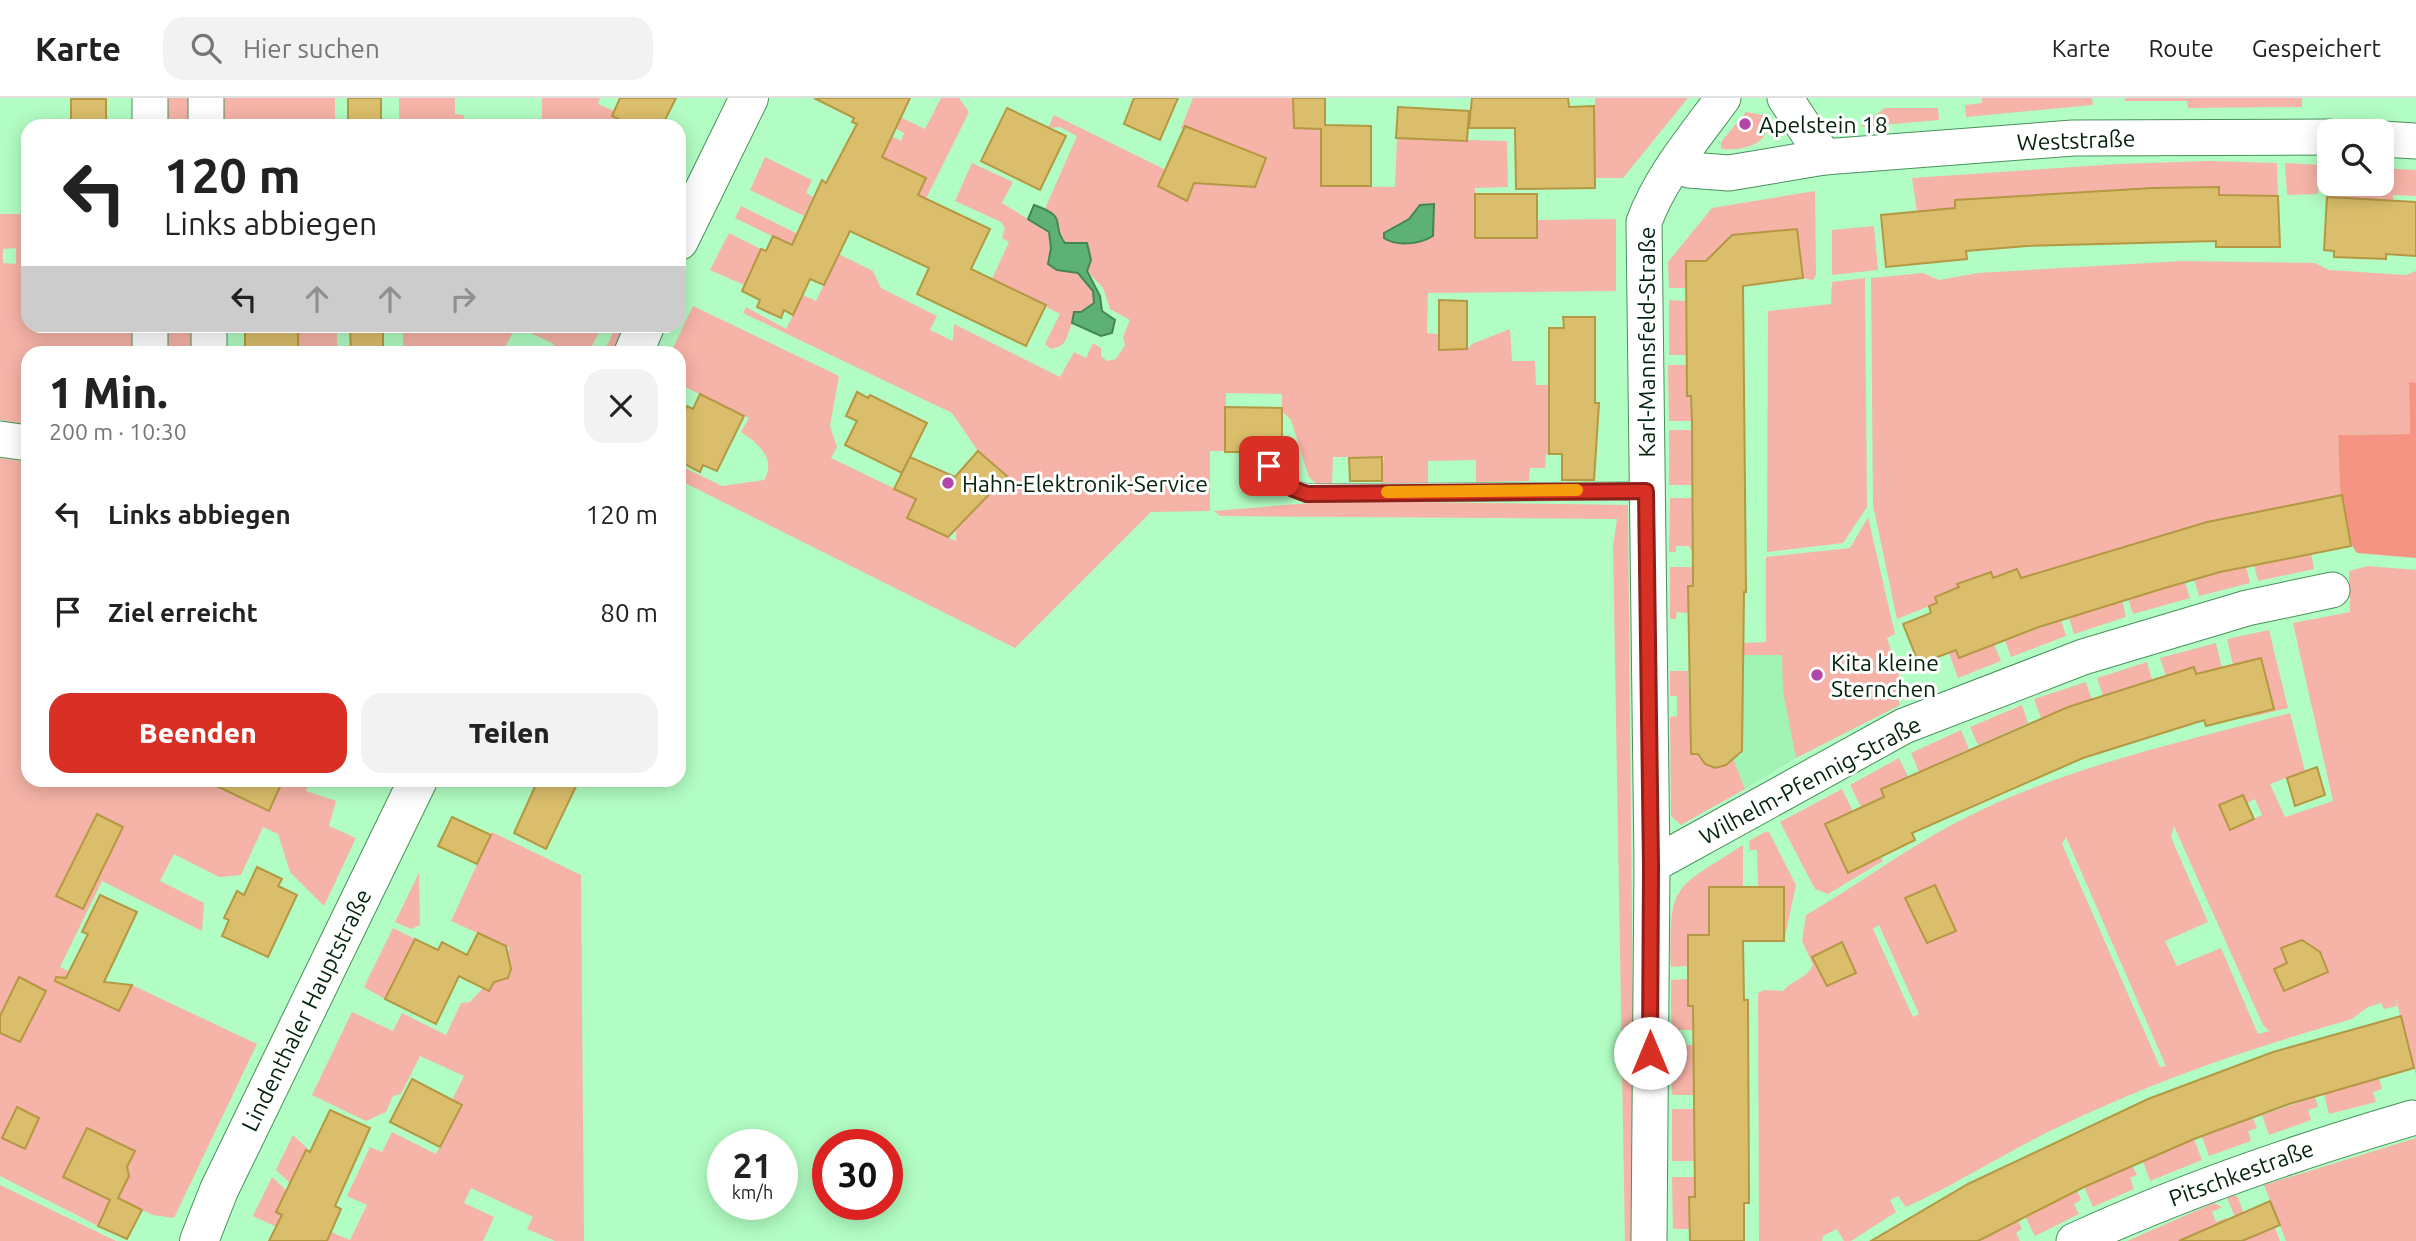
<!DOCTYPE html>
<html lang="de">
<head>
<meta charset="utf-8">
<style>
  body { margin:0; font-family:Ubuntu,sans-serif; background:#f2f2f2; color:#222; height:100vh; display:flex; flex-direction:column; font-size:26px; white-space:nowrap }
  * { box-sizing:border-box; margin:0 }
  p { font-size:23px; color:#767676 }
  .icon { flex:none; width:38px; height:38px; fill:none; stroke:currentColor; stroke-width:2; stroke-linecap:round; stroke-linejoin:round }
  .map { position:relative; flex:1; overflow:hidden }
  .side { position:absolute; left:21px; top:248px; width:665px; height:441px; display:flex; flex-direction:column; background:#fff; border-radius:21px; box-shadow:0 4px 18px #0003 }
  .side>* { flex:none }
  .banner { position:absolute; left:21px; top:21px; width:665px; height:214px; border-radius:21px; box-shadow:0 4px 18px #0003; background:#fff; color:#222; overflow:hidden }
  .tools { position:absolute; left:2317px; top:21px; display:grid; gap:14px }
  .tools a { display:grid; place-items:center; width:77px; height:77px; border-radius:14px; background:#fff; box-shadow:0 4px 18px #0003; font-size:35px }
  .speed { position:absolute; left:707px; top:1031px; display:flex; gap:14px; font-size:35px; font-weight:700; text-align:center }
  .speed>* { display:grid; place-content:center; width:91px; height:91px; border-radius:50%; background:#fff; box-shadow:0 4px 18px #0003; line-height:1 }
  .speed small { font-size:18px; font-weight:400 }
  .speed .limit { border:10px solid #d22; background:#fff; color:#111 }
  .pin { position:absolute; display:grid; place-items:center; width:60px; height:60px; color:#fff; margin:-30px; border-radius:14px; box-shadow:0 4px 10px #0006 }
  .me { position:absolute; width:77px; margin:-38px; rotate:0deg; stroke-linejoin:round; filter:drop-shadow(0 0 5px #0008) }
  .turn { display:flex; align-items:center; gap:24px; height:147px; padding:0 28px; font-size:32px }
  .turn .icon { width:91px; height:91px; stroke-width:2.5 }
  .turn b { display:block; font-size:49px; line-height:60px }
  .lanes { display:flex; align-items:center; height:66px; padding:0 28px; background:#0003; justify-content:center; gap:35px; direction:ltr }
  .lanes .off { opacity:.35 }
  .round { display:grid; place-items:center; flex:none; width:74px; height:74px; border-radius:21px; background:#f2f2f2 }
  .summary { display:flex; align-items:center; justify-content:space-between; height:119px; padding:0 28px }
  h1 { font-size:42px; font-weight:800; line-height:52px }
  .button { display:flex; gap:14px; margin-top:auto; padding:14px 28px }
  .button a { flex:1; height:80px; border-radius:21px; background:#d93025; color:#fff; font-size:28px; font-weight:800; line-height:80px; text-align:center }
  .button a+a { background:#f2f2f2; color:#222 }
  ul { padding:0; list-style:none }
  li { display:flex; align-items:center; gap:21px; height:98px; padding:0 28px }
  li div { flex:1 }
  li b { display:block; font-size:26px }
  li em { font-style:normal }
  header { display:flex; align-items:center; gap:42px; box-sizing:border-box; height:98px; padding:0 35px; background:#fff; border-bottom:2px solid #e0e0e0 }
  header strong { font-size:33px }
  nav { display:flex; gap:38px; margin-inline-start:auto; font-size:24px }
  .search { width:490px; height:63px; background:#f2f2f2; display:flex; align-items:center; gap:18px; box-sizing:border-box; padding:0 24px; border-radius:21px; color:#767676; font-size:26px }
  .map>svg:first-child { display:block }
</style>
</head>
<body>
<header>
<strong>Karte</strong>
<div class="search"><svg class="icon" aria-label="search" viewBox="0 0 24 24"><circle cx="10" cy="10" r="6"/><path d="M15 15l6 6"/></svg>Hier suchen</div>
<nav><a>Karte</a><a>Route</a><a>Gespeichert</a></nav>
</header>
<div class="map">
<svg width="2416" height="1143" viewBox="0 0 2416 1143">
  <rect width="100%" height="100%" fill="#b2fdc3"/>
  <path fill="#a2f4b5" d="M1852,454l48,153 -104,53 -51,31 -13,-33 10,-1 2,-112 22,-1 -1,-80z"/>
  <g fill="#f6b3a7" fill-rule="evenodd">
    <path d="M161,0h29l3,28h-32z"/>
    <rect x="219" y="0" width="116" height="28"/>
    <path d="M399,0h56v16l9,1v11h-29l-1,-7h-35z"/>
    <path d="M542,0h58l-2,6 16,7 -2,5 21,10h-91z"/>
    <path d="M941,0h18l10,14 -56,113 -8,-3 21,-44 -46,-22 11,-20 10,5 3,-8 -9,-5 5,-11 25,12z"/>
    <path d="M1193,0h100l1,30 27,1 1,57 73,1 2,-49 110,3 1,46 -33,1v49h62v-17l79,-1v72l-188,2 -1,40 12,1v15h28l5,-5 38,-15 2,32h23l1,24h14l-1,69h-3l-1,14h-15l-1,13 -53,1v-22l-48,1v22l-47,1 3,-27h-51l-1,28 -16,-1 -7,-7 -18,-57 -9,-9v-17l-56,-1 -1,58h-15v60l-59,1 -136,136 -336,-168v-15l43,21 42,-6c13,-21 -6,-37 -23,-48l8,-14 -70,-34v-30h-9l23,-48 146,70 -9,50 7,21 -6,11 85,41 -9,19 49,23v-24l8,3 43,-45 -29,-24 -26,-38 -209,-100 3,-6 40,22 17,-34 13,6 17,-35 -98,-48 6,-12 132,65 8,17 56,28 -7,14 23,11 1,-17 106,53 14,-25 12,6 7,-15 8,5v9l7,4 8,-2 9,-14 -2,-8 7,-17 -20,-11 -7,-21 -16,-17 -11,-29 -11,1 -13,-31 -7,-3 32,-73 -17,-9 -12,1 6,-13 112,55 21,30 7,-16 10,-1 62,-25 -85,-30z"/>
    <path d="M1595,0h93l-65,80h-28z"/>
    <path d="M1982,0h110l1,7 -127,12 -1,-12 17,-2z"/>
    <path d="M2126,0h176v9l-114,1 -1,-7h-63z"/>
    <path d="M1885,10h53l1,12 -79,7z"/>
    <path d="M1746,14l17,3c14,29 -20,36 -42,34v-7z"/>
    <path d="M765,59l47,23 -6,13 7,4 -9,19 -54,-26z"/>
    <path d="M2209,63l68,2 1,33 -59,-1v-8l-66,1 -198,12v8l-38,4 -5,-34 206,-14z"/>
    <path d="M972,65l41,19 -11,21 47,29 2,16 15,24 12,1 15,18 1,12c-7,5 -19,11 -22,20 -6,14 -4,23 -21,26l-6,-5 15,-30 -68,-35 17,-37 -7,-4 3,-10 -4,-6 -46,-21z"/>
    <path d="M2285,65l35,2 -2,29 -31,1z"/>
    <path d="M2329,67v19h53v-16l34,2v26l-23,-1v5l-66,-3z"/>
    <path d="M1815,93l1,84 -3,5 -10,-2 -7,-49 -68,7 1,13 -16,12 -27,1v26h-17l-1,-26 44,-54z"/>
    <path d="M0,116h28v112h107v27l-107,1v71l-28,-5zM16,150v16l-13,-1v-14z"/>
    <path d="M1874,128l4,44 -46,5v-45z"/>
    <path d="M729,135l32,16 -17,36 -34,-15z"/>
    <path d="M2183,163l132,2 14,7 77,5 10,-4v112h-7l1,51 -72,1 3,60 -133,27 -187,56 -4,-9 -24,9 -3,-6 -32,12 2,6 -24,7 1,6 -40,16 -24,-114 -2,-227 52,-5 16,7 39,-7z"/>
    <path d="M1865,180l2,229 -24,36 -76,9 1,-241 63,-7 1,-22z"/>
    <path d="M1669,202l17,1 1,54h-18z"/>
    <path d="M160,228h33v27l-33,1z"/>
    <rect x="298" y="228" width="39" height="27"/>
    <path d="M403,228h199l-14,28 -37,-1 3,-9 -38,-18 -14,27h-99z"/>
    <path d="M616,228h11l-11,27 -13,1z"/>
    <path d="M1668,267h19l5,56h-23z"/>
    <rect x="1669" y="332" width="23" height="55"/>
    <path d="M0,360l28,4v318l283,1 -5,10 30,10 -7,25 27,12 -32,68 -34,-34 -12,-38 -15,-7 -22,48 -22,2 -45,-23 -14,27 44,22 -2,28 -100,-50 -42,86 33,17 -6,12 32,15 13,-26 125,59 -83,174 -21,-3 -41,-19 5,-9 8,-2 4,-9 -2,-9 -40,-38 -24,48 47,23 -12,26 -98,-50z"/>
    <path d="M1670,400h22v54l-3,-6h-13v6h-7z"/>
    <path d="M1335,403l293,4 7,736h-10l-12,-695 4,-27 -397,-3 -6,-5z"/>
    <path d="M1868,419l27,117 -8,4 16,49 -8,2 5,16 -104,53 -13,-67 -1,-36h-38v-12l22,-1v-85l84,-9z"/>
    <path d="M2311,455l3,16 -56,12 -4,-16z"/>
    <path d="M2246,468l4,17 -51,13 -5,-17z"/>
    <path d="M2368,468l48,4v505l-21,-79 2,10 -13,3 -3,-6 -13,4 -16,12c-97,28 -193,60 -285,104 -55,25 -106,59 -161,84l-8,-11 -8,4 6,12 -45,29h-7l-7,-12 -14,7 -1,5h-63l-1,-248 6,-3 19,1c10,-12 24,-12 30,-26l-11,-24 4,-26c45,-26 87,-57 131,-82 108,-62 234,-88 353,-120l15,58 -35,13 15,33 48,-16 -40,-178 57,-11 -1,-41zM2242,697l5,8 8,-4 7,16 -32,15 -11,-25zM2174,728l89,199 6,6 -11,3 -37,-86 -44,18 -12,-25 43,-19 -37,-85zM2066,739l100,229 -6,1 -98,-223zM1879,827l40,89 -6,3 -40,-88z"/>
    <path d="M1670,469h22l1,19 -5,1v26l-11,-1 -1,7h-6z"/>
    <path d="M2185,484l5,16 -57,16 -5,-16z"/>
    <path d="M2122,502l4,17 -52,17 -5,-16z"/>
    <path d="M2061,522l5,16 -55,21 -6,-16z"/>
    <path d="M2269,532l19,78 -45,11 31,-11 -13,-50 -28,7 -6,-26z"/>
    <path d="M2216,545l6,25 -26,6 -2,-6 -28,8 -6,-18z"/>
    <path d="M1994,546l7,17 -43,17 -9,-25 7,-2 3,7z"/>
    <path d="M2147,564l5,18 -49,16 -6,-18z"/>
    <path d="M1670,573h18l3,83h9l5,10 10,4 11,-3 6,-9 13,33 -64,36 -10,-9 -1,-99 7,-1v-20h-7z"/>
    <path d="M2086,584l6,18 -51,18 -7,-19z"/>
    <path d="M2022,607l6,18 -50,22 -8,-18z"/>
    <path d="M1961,632l8,19 -50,23 -8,-19z"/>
    <path d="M1899,660l9,19 -27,12 3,8 -23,10 -11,-22z"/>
    <path d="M1842,691l11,22 -28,14 23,47 33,-15 2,4 -55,33 -13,-5 -35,-67z"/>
    <path d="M492,734l89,43 3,366h-29l-28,-12 6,-12 -62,-29 -7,15 30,14 -11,24h-176l-54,-25 19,-39 14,13 -10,22 53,25 2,-5 19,8 17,-35 -20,-9 23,-49 12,5 10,-20 44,22 25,-48 -9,-6 12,-24 -44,-20 -19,38 -8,2 -7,16 -20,9 -54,-26 40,-83 41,19 9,-18 44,22 15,-32 9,-1 13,-14 6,2 6,-10 11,-1 3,-4 -4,-17 5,-10 -59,-27z"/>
    <path d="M1765,734h4l27,53 -12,56v-54h-26l-1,-37h-7l-1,-9z"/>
    <path d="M1743,747v42h-34v48h-21v31l-17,1c-2,-86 3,-77 72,-122z"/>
    <path d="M419,775l1,52 -9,4 -16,-7z"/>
    <path d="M393,830l22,11 -30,60 -21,-12z"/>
    <path d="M1688,881v27h5l1,24h-23v-50z"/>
    <path d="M1671,947h23v50h-22z"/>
    <path d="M2379,980l3,11 -9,3 3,10 -47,12 -5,-20z"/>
    <path d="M2315,999l3,10 -10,3 3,10 -42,15 -7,-20z"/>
    <path d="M1672,1011h22l1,52h-23z"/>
    <path d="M2253,1020l4,10 -9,3 3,10 -42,15 -7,-19z"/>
    <path d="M293,1037l18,17 -5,-2 -16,33 -14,-13z"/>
    <path d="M2416,1040v103h-130l-22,-56z"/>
    <path d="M2194,1041l8,21 -52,21 -7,-20z"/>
    <path d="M2132,1067l5,10 -7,3 4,11 -41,18 -9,-20z"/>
    <path d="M1672,1079h23v20h-6l1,32h-17z"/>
    <path d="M0,1087l116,56h-116z"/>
    <path d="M2077,1092l4,10 -7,4 5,10 -44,22 -10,-20z"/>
    <path d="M2233,1097l5,2 13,40 24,-9 5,13h-35l-18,-43z"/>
    <path d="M2214,1105l8,4 -10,5 4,10 10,-4 7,12 -21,-3 -33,14h-52z"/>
    <path d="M2018,1122l4,9 -6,4 4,8h-41z"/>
  </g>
  <path fill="#f69483" d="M2409,284l7,1v175l-59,-5c-19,-23 -17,-88 -19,-118l72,-1z"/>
  <g fill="#5eb174" stroke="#438655" stroke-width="2">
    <path d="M1434,106l-1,32c-13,8 -36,11 -49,2v-5l25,-14 11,-14z"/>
    <path d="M1034,107c37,13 15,18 31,38h22l4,17 -4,11 13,25 2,15 13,9 -3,13 -11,3 -29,-13 2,-11h7l13,-9 -1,-12 -15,-18 -21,-3 -9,-6 3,-16 -2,-16 -21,-13z"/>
  </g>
  <g fill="#dbbe6b" stroke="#b49844" stroke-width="2">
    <rect x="348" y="0" width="33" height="28"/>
    <path d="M620,0h56l-14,28h-29l-21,-10z"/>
    <path d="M814,0h96l-28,59 44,21 -8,17 72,34 -19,40 75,36 -20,41 -109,-52 12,-26 -79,-37 -26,54 -14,-6 -17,36 -9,-5 -3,8 -24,-11 3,-7 -18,-9 19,-42 5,2 7,-15 19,9 30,-65 4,3 31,-59 -5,-2 2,-4z"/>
    <path d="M1134,0h44l-18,42 -36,-16z"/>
    <path d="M1293,0h32v27l46,1v60h-50v-57l-27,-1z"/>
    <path d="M1472,0h96l1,9 25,-1 1,82 -79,1 -1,-61h-46z"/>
    <rect x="71" y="1" width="35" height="27"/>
    <path d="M1398,9l71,4 -2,30 -71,-3z"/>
    <path d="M1007,10l59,28 -26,54 -59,-29z"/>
    <path d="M1185,28l81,32 -11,29 -61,-4 -7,18 -29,-15z"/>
    <path d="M2219,89v8l59,1 2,51h-64v-6l-189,5 -61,5 1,8 -81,8 -5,-52 74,-7v-8l198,-12z"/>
    <rect x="1475" y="96" width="62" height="44"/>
    <path d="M2327,99l89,5v54l-30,-2v5l-52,-2v-6l-10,-1z"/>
    <path d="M1797,131l6,49 -60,8 3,306h-2l-2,159 -16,14 -11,3 -10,-4 -7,-10h-7l-3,-168h5l-1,-165 -1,-25h-4l-1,-135h20l26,-26z"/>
    <path d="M1439,202l28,1v48l-28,1z"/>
    <path d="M1563,219h32v86h4l-5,77h-32v-26h-13v-126h15z"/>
    <path d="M245,228l53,2v26h-53z"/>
    <path d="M350,228h33v28h-32z"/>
    <path d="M857,294l11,6 2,-3 57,28 -25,50 -57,-28 12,-24 -11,-5z"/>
    <path d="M700,296l44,22 -27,55 -14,-6 -3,7 -21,-11v-39l8,-16 6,3z"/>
    <path d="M1225,309l57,1v45l-13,-7 -10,6h-34z"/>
    <path d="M978,353l29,25 -59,61 -41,-19 9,-19 -22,-10 16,-32 45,20z"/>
    <path d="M1382,359v24h-32l-1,-23z"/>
    <path d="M2342,397l9,51 -131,26 -62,18 -119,37 -80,31 -3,-8 -37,14 -16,-40 28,-11 -2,-7 8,-3 -2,-6 24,-10 -2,-3 34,-12 2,6 24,-9 4,9 186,-56z"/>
    <path d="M2261,560l13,51 -68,17 -2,-6 -121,38 -171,75 3,7 -67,33 -23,-49 59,-27 -3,-8 187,-82 126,-40 2,7z"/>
    <path d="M2317,669l8,28 -30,11 -8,-28z"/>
    <path d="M204,682h79l-14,31z"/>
    <path d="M538,682h41l-33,69 -32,-16z"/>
    <path d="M2243,697l11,24 -24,11 -11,-25z"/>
    <path d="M97,716l26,13 -40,82 -27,-13z"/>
    <path d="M452,719l39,18 -14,29 -39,-18z"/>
    <path d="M257,769l25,12 -4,7 19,9 -29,62 -46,-21 7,-16 -5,-2 13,-27 7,4z"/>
    <path d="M1935,787l21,46 -29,12 -22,-45z"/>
    <path d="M1709,789h75v54h-41l1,59h4l1,203h-5v38h-54l-1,-44h6l-2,-191h-5v-71h21z"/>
    <path d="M100,797l37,17 -33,70 28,3 -13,26 -64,-30 1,-4 10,1 22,-44 -6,-2z"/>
    <path d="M478,835l28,13 5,23 -3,9 -14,4 -5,9 -30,-15 -23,48 -51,-25 30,-60 23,11 4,-8 25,13z"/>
    <path d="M2302,842l18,12 8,20 -44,19 -10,-22 13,-6 -6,-15z"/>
    <path d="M1842,844l14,31 -29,13 -15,-29z"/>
    <path d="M19,879l27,14 -26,51 -20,-9v-17z"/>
    <path d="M2401,918l13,52 -125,36 -95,35 -110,48 -106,54h-107l97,-57 180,-85 125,-47z"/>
    <path d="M412,981l50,26 -22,42 -50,-25z"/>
    <path d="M17,1009l22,11 -14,31 -23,-11z"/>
    <path d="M330,1012l40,18 -35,78 6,3 -14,32h-58l13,-26 -6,-3 30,-62 4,2z"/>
    <path d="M87,1030l48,23 -8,16 2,9 -11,22 24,12 -15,29 -29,-13 12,-26 -47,-23z"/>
    <path d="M2270,1103l10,24 -38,16h-63z"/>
  </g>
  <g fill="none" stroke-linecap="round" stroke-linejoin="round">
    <g stroke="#49915d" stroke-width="19">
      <path id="service" d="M1269,359c0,24 18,30 38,36l339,-2"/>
    </g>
    <g stroke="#49915d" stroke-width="37">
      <g id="minor">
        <path d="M150,0v28"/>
        <path d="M206,0v28"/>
        <path d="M1785,0l39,59"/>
        <path d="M2382,41l34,2"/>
        <path d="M1675,66l14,6 40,3 95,-16 249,-19 256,-1"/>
        <path d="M209,228v28"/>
        <path d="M150,256v-28"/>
        <path d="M0,341l28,4"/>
        <path d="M1652,767l252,-139 179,-69 164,-49 85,-18"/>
        <path d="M1649,1143l3,-376 -8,-643c17,-46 50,-84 79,-124"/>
        <path d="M2074,1143c110,-51 222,-89 338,-123"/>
      </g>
    </g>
    <g stroke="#49915d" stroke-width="40">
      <g id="tertiary">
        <path d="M679,143l70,-143"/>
        <path d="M633,256l12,-28"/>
        <path d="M199,1143l20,-51 199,-410"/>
      </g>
    </g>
    <use href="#service" stroke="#fff" stroke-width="18"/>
    <use href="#minor" stroke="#fff" stroke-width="35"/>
    <use href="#tertiary" stroke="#fff" stroke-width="38"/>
  </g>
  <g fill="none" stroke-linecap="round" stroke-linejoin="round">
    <g stroke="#8d1f18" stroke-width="18">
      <path id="route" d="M1269,368c6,18 22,22 38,28l339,-3 5,375 -1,187"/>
    </g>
    <use href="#route" stroke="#d93025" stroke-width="12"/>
    <path stroke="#f59e0b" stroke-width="12" d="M1387,394l190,-2"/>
  </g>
  <g fill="#b147a9" stroke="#fff" stroke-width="2.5">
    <circle cx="1745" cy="26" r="7"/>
    <circle cx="948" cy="385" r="7"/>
    <circle cx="1817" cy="577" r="7"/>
  </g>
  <g text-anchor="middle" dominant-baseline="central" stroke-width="6" stroke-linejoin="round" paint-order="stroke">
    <g font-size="23" fill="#04230e" stroke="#fff" text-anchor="start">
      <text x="1759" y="26">Apelstein 18</text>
      <text x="962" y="385">Hahn-Elektronik-Service</text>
      <text x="1831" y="564">Kita kleine<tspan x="1831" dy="26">Sternchen</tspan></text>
    </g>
    <g font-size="23" fill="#04230e" stroke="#fff">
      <text transform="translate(2076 42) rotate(-2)">Weststraße</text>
      <text transform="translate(1646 244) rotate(-90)">Karl-Mannsfeld-Straße</text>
      <text transform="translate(1810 682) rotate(-28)">Wilhelm-Pfennig-Straße</text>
      <text transform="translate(306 912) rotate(-64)">Lindenthaler Hauptstraße</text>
      <text transform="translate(2241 1075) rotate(-20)">Pitschkestraße</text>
    </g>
  </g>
</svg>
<div class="tools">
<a><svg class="icon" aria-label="search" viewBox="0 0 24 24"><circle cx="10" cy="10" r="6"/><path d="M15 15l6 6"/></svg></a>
</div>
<div class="speed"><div>21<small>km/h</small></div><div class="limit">30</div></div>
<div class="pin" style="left:1269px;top:368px;background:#d93025"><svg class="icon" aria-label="arrive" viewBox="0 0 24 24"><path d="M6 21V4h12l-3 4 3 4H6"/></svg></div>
<svg class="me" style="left:1650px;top:955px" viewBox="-20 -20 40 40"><circle r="19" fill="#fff"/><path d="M0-13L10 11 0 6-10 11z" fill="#d93025"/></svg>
<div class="banner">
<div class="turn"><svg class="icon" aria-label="left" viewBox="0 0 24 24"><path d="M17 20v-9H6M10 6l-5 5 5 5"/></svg><div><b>120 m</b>Links abbiegen</div></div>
<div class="lanes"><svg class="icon" aria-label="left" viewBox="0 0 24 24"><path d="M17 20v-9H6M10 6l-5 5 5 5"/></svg><svg class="icon off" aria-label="ahead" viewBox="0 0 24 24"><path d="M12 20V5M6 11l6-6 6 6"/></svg><svg class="icon off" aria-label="ahead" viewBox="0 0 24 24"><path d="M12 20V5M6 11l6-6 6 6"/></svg><svg class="icon off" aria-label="right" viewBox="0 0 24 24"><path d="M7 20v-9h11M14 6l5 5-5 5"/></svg></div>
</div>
<section class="side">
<div class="summary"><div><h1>1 Min.</h1><p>200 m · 10:30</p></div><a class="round"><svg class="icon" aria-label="close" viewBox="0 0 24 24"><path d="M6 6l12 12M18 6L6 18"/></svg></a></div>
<ul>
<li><svg class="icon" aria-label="left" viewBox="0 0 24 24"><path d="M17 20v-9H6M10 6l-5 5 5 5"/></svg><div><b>Links abbiegen</b></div><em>120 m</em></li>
<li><svg class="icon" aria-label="arrive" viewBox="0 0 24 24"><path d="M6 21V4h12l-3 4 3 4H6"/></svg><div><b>Ziel erreicht</b></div><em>80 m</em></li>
</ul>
<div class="button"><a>Beenden</a><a>Teilen</a></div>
</section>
</div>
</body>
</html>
